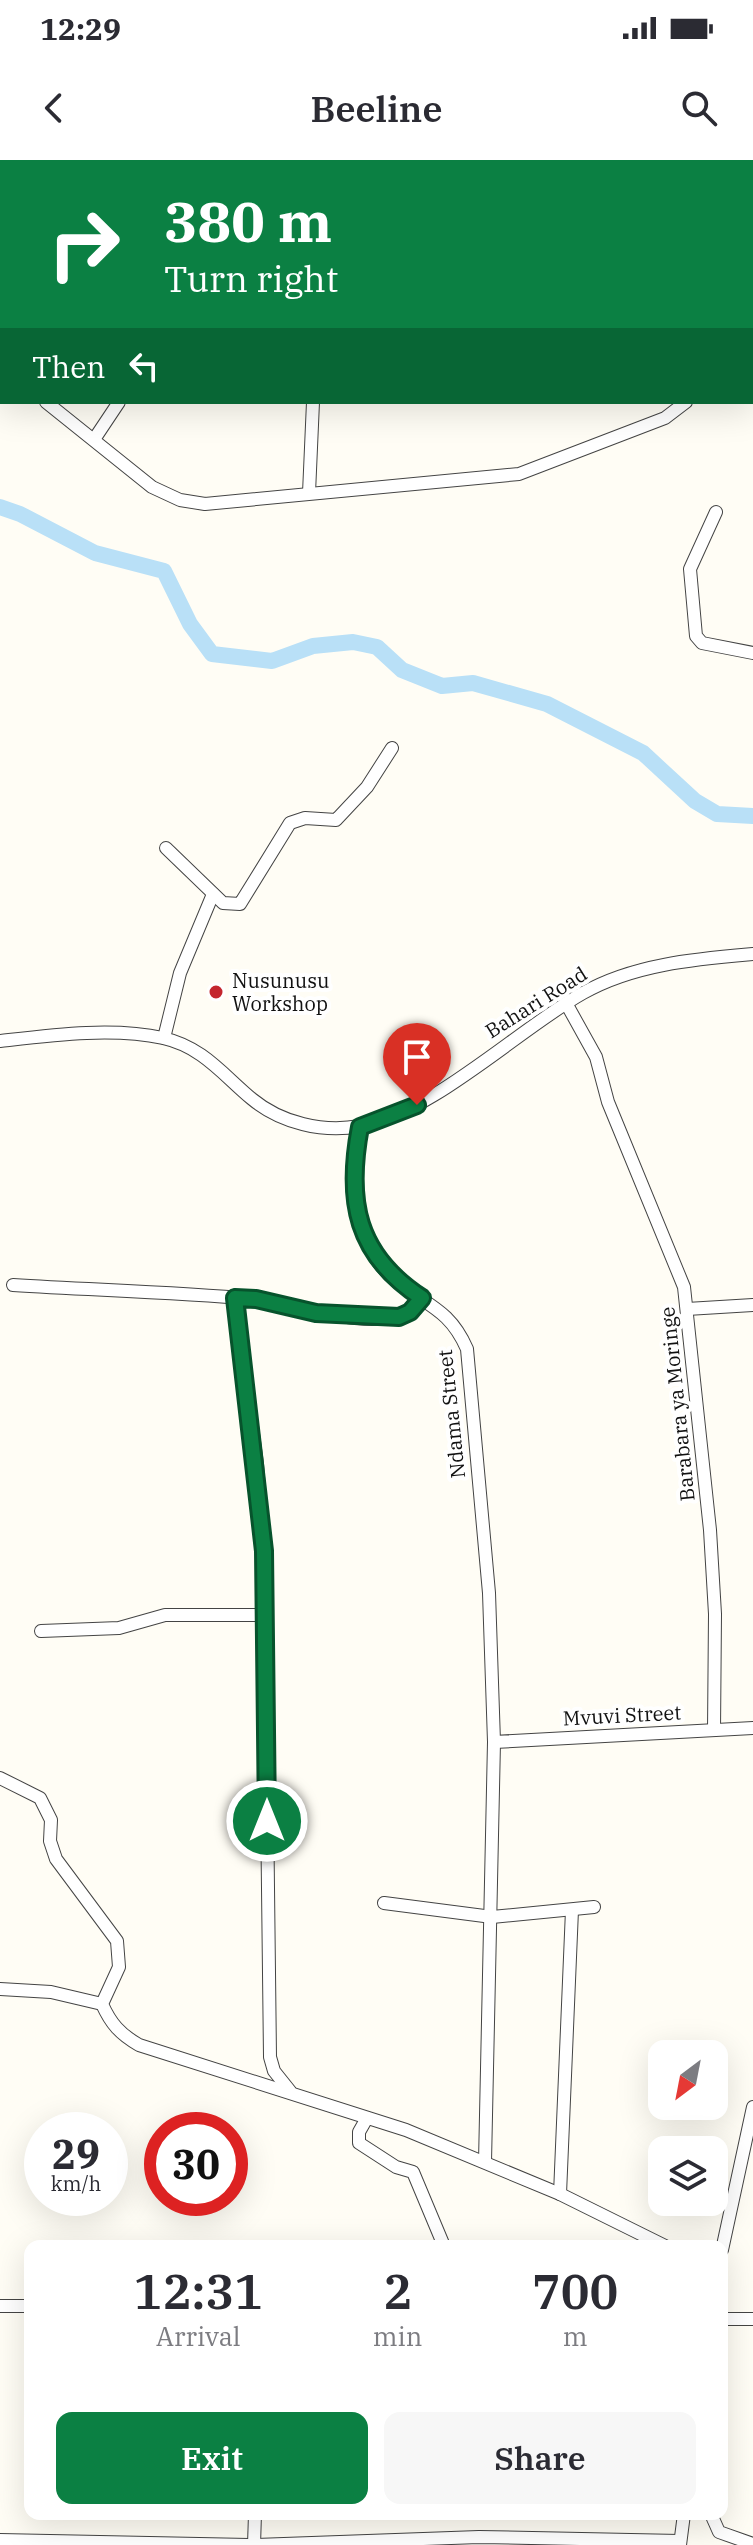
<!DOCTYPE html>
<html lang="en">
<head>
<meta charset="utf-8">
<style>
  body { margin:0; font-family:"IBM Plex Serif",serif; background:#f7f7f7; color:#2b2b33; height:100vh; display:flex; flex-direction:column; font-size:30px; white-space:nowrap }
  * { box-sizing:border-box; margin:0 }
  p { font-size:26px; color:#7c7c81 }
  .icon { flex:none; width:44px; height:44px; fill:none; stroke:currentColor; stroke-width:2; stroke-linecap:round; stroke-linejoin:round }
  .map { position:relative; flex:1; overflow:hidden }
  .drawer { position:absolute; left:24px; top:2080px; width:704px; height:280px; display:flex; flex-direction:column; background:#fff; border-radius:16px; box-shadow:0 8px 32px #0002 }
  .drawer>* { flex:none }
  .hud { position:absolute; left:0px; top:0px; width:754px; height:244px; box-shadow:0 8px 32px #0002; background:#0b8043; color:#fff; overflow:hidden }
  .needle { width:52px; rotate:212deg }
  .controls { position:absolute; left:648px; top:1880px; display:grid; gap:16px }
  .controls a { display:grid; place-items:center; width:80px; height:80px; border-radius:16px; background:#fff; box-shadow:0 8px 32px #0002; font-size:40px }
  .speed { position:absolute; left:24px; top:1952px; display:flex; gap:16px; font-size:40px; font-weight:700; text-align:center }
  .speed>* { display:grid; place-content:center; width:104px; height:104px; border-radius:50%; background:#fff; box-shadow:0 8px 32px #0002; line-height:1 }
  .speed small { font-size:20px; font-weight:400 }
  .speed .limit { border:12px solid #d22; background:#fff; color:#111 }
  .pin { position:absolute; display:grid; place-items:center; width:68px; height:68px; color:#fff; margin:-82px -34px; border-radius:50% 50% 50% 0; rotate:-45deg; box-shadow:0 0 8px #0007 }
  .pin .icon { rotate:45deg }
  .me { position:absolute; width:88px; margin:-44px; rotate:0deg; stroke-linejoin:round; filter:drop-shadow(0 0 6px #0008) }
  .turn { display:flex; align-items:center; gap:28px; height:168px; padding:0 32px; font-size:36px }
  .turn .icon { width:104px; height:104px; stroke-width:2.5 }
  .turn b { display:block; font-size:56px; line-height:68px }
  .then { display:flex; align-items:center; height:76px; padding:0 32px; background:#0003; gap:16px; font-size:30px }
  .eta { display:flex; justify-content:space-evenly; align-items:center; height:136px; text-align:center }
  .eta b { font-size:48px; font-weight:600; line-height:56px }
  .primary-button { display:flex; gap:16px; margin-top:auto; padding:16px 32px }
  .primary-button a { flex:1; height:92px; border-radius:16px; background:#0b8043; color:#fff; font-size:32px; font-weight:600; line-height:92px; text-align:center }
  .primary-button a+a { background:#f7f7f7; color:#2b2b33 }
  .status { display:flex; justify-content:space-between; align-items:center; height:56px; padding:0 40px; background:#fff; direction:ltr }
  .status svg { height:22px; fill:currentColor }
  header { display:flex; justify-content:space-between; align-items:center; height:104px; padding:0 32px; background:#fff; font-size:36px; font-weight:600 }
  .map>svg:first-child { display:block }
</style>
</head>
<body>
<div class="status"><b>12:29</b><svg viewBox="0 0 49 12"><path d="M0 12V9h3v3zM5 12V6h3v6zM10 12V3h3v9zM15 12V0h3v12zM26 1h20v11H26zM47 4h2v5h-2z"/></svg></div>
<header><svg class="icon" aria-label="back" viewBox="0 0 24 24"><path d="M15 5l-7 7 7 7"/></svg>Beeline<svg class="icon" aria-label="search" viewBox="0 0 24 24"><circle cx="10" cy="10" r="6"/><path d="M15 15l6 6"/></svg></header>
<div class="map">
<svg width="753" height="2385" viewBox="0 0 753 2385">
  <rect width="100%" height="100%" fill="#fffdf5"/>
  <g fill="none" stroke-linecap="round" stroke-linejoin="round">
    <path stroke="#b9e0f7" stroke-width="16" d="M0,347l20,7 75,39 69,18 26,53 22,30 60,7 41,-15 40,-4 24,5 25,23 40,16 31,-3 74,21 96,49 52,48 22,13 36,2"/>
    <g stroke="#444" stroke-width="14">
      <g id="minor">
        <path d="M611,0l4,2"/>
        <path d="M148,2l2,-2"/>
        <path d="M404,2l1,-2"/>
        <path d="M752,82h1"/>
        <path d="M0,98l2,-3"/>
        <path d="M0,126l2,1"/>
        <path d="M0,188l2,1"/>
        <path d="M752,191h1"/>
        <path d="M46,242l106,85 28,13 25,4 314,-30 146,-56 21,-16"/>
        <path d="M95,278l24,-36"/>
        <path d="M309,333l4,-91"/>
        <path d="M716,352l-26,57 6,67 6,7 51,10"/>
        <path d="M166,688l57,55 17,1 50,-81 15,-5 31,2 31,-33 25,-39"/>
        <path d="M566,843l30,54 12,45 76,185 26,243 5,84 -1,116"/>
        <path d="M164,878l16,-65 33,-79"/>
        <path d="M0,881c52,-6 112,-14 163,-3 40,9 60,37 89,61 29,24 71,34 108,27 70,-11 159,-97 223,-133 51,-29 113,-34 170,-39"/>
        <path d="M360,967c-10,52 -8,119 37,155 31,24 53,28 70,67l22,244 5,149 -9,420"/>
        <path d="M13,1125c80,5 160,7 240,14 49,4 101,30 152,16l17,-17"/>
        <path d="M235,1138l22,166 7,87 6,506 4,14 16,20"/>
        <path d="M687,1149l66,-4"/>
        <path d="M41,1471l78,-3 46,-13h100"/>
        <path d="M494,1582l259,-14"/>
        <path d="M0,1618l40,20 11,22 -1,21 6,18 61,82 2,26 -17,37c9,20 18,30 37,41l267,85 154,64 105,52"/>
        <path d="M384,1743l108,14 102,-10"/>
        <path d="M0,1829l51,3 51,12"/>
        <path d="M367,1958l-8,14v11l37,24 17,5 31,74"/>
        <path d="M560,2034l12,-284"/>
        <path d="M722,2090l31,-143"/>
        <path d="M0,2146h30"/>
        <path d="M722,2159h31"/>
        <path d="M711,2354l8,18 34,12"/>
        <path d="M0,2380l249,5"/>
        <path d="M254,2385l1,-31"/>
        <path d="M256,2385l223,-8 201,4"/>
        <path d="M680,2385l4,-31"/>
      </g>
    </g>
    <use href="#minor" stroke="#fff" stroke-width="12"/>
  </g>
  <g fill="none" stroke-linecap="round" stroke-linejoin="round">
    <g stroke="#07532c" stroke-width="20">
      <path id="route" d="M267,1661l-3,-270 -29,-253 21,1 60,14 83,4 11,-5 12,-14c-66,-43 -76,-97 -62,-171l57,-22"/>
    </g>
    <use href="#route" stroke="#0b8043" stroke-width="14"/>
  </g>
  <circle fill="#c4262e" stroke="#fff" stroke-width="3" cx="216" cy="832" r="8"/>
  <g text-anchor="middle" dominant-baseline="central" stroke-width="8" stroke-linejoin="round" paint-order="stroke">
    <g font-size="20" fill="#111" stroke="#fff" text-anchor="start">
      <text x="232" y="820">Nusunusu<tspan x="232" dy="23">Workshop</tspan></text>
    </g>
    <g font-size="20" fill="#111" stroke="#fff">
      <text transform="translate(536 842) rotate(-32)">Bahari Road</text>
      <text transform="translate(677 1244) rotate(-96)">Barabara ya Moringe</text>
      <text transform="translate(451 1254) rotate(-96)">Ndama Street</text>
      <text transform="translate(622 1555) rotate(-3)">Mvuvi Street</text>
    </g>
  </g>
</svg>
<div class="controls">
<a><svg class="needle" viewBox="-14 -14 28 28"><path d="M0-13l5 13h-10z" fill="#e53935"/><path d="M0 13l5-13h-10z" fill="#7c7c81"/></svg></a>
<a><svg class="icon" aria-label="layers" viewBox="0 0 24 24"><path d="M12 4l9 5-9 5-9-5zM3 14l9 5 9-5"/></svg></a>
</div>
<div class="speed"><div>29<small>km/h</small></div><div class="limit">30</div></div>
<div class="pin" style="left:417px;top:945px;background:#d93025"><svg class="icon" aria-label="arrive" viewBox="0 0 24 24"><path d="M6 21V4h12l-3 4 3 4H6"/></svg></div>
<svg class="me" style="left:267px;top:1661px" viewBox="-20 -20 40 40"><circle r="17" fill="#0b8043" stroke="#fff" stroke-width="3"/><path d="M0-11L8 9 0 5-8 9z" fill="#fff"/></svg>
<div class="hud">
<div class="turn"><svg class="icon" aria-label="right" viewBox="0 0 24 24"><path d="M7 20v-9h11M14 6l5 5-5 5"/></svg><div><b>380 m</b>Turn right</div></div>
<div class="then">Then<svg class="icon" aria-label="left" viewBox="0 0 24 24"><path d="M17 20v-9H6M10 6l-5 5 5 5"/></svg></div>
</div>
<section class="drawer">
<div class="eta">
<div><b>12:31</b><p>Arrival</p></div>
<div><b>2</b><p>min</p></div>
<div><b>700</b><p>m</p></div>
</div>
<div class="primary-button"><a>Exit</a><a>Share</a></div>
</section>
</div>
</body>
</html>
